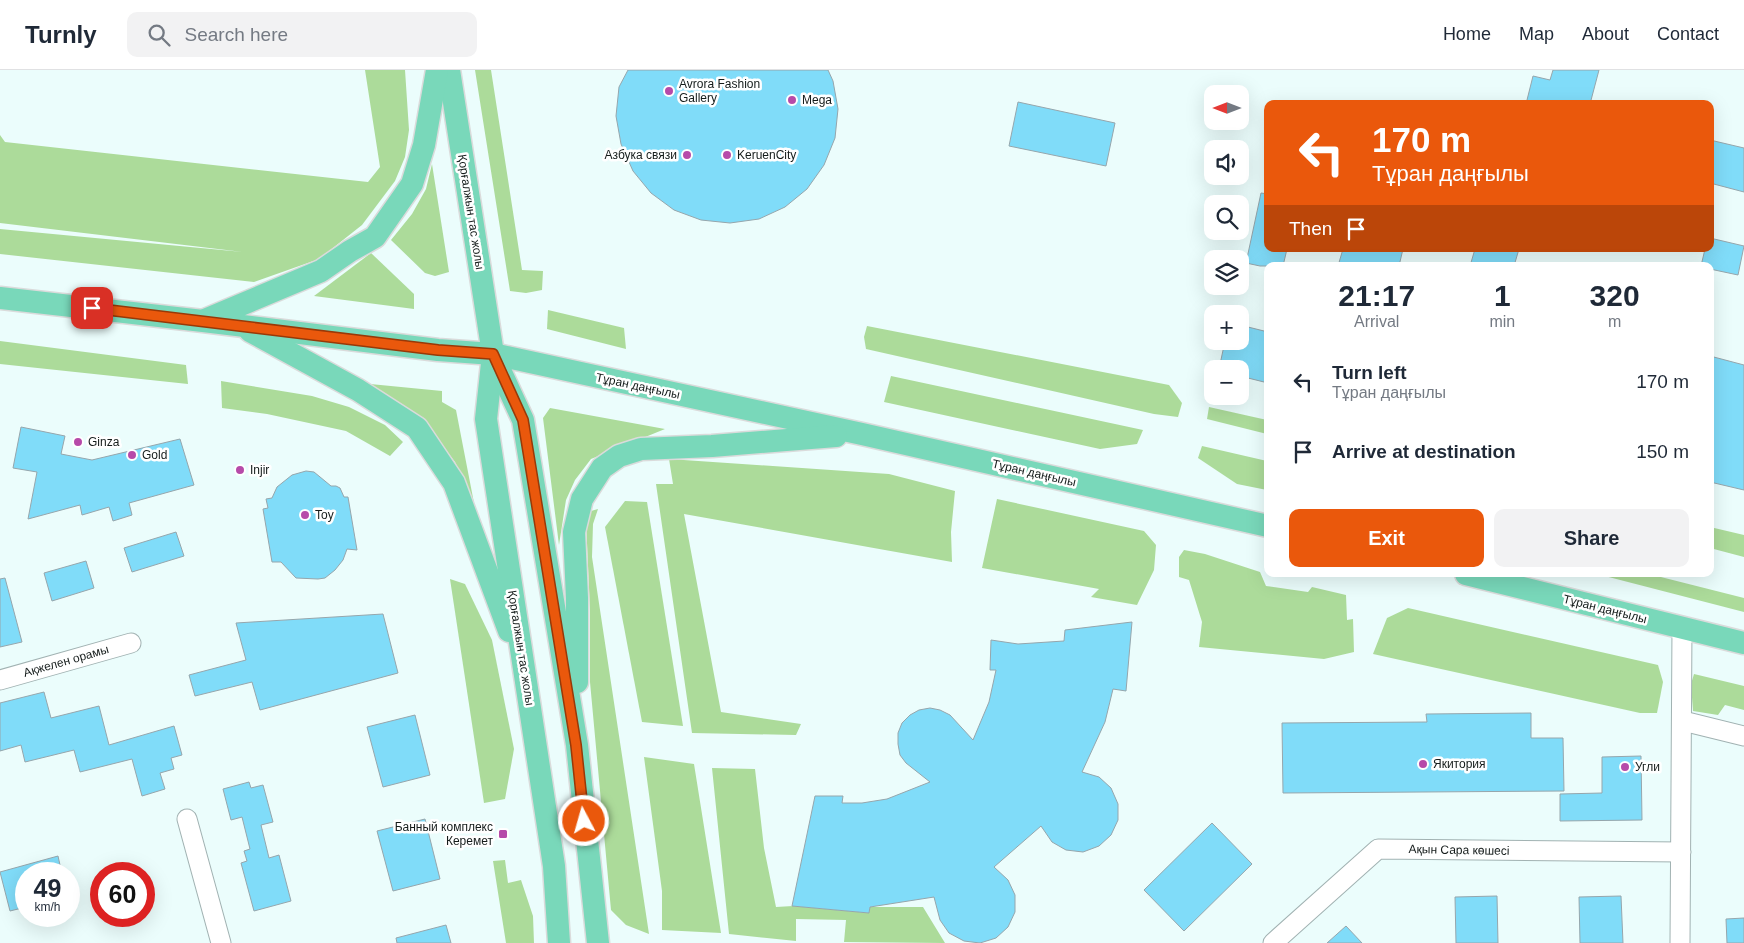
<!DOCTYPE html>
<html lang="en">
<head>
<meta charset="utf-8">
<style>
  body { margin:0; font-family:Arial,sans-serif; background:#f2f2f3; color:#1f2937; height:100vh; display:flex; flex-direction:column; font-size:19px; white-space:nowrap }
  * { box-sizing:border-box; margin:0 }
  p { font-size:16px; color:#747a83 }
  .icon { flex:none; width:28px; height:28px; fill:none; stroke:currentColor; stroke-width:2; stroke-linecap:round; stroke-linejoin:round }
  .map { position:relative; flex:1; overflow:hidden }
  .panel { position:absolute; left:1264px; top:192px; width:450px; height:315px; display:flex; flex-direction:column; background:#fff; border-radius:10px; box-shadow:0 5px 20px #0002 }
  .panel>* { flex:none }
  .top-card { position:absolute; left:1264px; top:30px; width:450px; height:152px; border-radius:10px; box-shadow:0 5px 20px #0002; background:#ea580c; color:#fff; overflow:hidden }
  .needle { width:32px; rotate:270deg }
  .tools { position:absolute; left:1204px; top:15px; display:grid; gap:10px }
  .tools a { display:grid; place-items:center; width:45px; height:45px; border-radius:10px; background:#fff; box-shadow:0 5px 20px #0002; font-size:25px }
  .speed { position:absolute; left:15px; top:792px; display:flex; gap:10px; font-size:25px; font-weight:700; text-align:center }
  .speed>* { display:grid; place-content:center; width:65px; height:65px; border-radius:50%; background:#fff; box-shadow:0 5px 20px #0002; line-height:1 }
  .speed small { font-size:12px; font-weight:400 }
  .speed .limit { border:8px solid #d22; background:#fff; color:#111 }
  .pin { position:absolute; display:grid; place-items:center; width:42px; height:42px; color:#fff; margin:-21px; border-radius:10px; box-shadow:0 2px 8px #0006 }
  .me { position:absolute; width:55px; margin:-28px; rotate:354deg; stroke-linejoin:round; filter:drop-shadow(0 0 4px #0008) }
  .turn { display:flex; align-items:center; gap:18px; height:105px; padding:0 25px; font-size:22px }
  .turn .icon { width:65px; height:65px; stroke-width:2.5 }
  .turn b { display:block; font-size:35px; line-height:42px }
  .then { display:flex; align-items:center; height:48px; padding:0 25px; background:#0003; gap:10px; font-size:19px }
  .eta { display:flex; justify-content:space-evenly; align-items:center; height:85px; text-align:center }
  .eta b { font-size:30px; font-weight:800; line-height:35px }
  .cta { display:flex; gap:10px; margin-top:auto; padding:10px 25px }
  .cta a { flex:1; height:58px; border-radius:10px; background:#ea580c; color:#fff; font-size:20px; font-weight:800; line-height:58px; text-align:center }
  .cta a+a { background:#f2f2f3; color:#1f2937 }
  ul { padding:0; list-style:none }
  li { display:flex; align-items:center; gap:15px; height:70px; padding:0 25px }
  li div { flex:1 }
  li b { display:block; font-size:19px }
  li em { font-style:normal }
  header { display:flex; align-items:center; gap:30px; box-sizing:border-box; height:70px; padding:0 25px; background:#fff; border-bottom:1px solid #e0e1e3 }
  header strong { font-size:24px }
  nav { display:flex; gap:28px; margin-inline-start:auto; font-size:18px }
  .search { width:350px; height:45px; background:#f2f2f3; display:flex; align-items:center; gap:12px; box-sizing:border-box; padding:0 18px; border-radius:10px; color:#747a83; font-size:19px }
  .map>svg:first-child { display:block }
</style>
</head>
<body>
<header>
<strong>Turnly</strong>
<div class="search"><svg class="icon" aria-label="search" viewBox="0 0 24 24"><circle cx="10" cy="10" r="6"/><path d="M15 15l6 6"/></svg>Search here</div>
<nav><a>Home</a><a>Map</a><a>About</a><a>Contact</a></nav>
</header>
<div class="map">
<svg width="1744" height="873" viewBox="0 0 1744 873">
  <rect width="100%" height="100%" fill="#ebfdfc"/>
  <g fill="#acdb9a">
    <path d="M365,0h40l4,60 -4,27 -10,24 -33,44 -43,34 -65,23 -254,-28v-25l243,23 -243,-29v-88l5,7 363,40 12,-15z"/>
    <path d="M475,0h16l31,200 21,1 -1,19 -16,3 -16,-2z"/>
    <path d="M432,94l17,108 -14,4 -10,-3 -34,-33 21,-26 14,-25z"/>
    <path d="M371,183l43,41v15l-100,-13z"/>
    <path d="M548,240l76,18 2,21 -79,-20z"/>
    <path d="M867,256l302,59 13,18 -4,14 -24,-3 -288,-65 -2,-12z"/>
    <path d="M0,271l186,24 2,19 -188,-20z"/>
    <path d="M891,306l252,54 -6,14 -37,5 -216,-47z"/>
    <path d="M221,311l91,15 37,11 36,18 18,17 -13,14 -44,-25 -79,-17 -45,-6z"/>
    <path d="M360,313l82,8v11l14,8 18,93 -19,-41 -31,-41 -12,-10z"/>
    <path d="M1209,337l58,13v14l-60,-15z"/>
    <path d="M550,338l115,21 -74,30 -16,21 -9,20 -7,45 -16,-127z"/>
    <path d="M1202,376l65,15v29l-30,-6 -39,-26z"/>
    <path d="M669,389l220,15 66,17 -4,41 1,30 -268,-48 37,198 80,12 -5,11 -104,-2 -36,-249h17z"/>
    <path d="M997,429l147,32 12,14 -2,25 -17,35 -46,-8 8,-8 -117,-21z"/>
    <path d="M625,431l22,1 36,224 -41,-4 -37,-195z"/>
    <path d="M598,439l-5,15 -1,33 57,377 -23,-9 -15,-15 -21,-228v-71l-4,-90 5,-10z"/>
    <path d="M1710,457l34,8v22l-34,-9z"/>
    <path d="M1184,480l21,4 55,18 6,14 42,6 4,-5 34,8 1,25 6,-1 1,33 -30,7 -125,-12 3,-25 -13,-42 -10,-3v-20z"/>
    <path d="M1597,504h52l95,24v14z"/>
    <path d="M450,509l15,5 27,56 22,109 -9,50 -21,4z"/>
    <path d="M1408,538l250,57 5,17 -6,31h-17l-267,-59 14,-36z"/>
    <path d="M1694,604l50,12v24l-19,-5 -7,10 -25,-4 -2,-27z"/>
    <path d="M644,687l50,7 27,169 -59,-3v-39z"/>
    <path d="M712,698l43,1 9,79 12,59 17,-1 76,7 1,-6h53l22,36 -101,-1 2,-22 -50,-1v22l-67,-7z"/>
    <path d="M505,790l3,23 13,-3 12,36 1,27h-28l-13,-82z"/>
  </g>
  <g fill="#80dcf9" stroke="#96a6ac">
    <path d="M628,0h200l5,11 5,28 -3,29 -11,27 -17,24 -22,18 -26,12 -29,4 -29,-3 -27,-10 -23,-17 -18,-22 -12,-27 -5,-28 3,-29z"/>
    <path d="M1553,0h46l-9,34h-64l7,-28 17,4z"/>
    <path d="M1018,32l97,21 -9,43 -97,-20z"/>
    <path d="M1710,70l34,8v44l-34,-9z"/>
    <path d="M1261,123l7,1v55h19l-4,17h-23l-14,-3z"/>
    <path d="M1710,168l34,8 -6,29 -28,-6v-3h-9l4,-17h5z"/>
    <path d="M1343,179h60l-4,17h-61z"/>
    <path d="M1475,179h44l-5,17h-44z"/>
    <path d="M1240,255l28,7v51l-28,-7v-7h-21l6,-28h15z"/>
    <path d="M1710,286l34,9v125l-34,-8z"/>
    <path d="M21,357l44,9 -4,18 31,6 88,-21 14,46 -65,18 3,12 -19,6 -4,-14 -27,8 -2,-10 -52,14 9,-47 -24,-4z"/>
    <path d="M306,401l8,1 17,14h5l4,2 4,9h4l9,53 -10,-1 -4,11 -8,10 -10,8 -7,1 -22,-1 -15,-16h-9l-9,-53 5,-1 -2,-9 6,-1 5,-11 15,-12z"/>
    <path d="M176,462l8,24 -52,16 -8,-24z"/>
    <path d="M86,491l8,27 -42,13 -8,-28z"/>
    <path d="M5,508l17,64 -22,5v-68z"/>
    <path d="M383,544l15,59 -138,37 -8,-28 -57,14 -6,-21 57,-15 -10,-37z"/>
    <path d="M1132,552l-6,69 -13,-2 -8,33 -23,50 17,5 12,11 7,16v16l-7,15 -12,11 -16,6 -17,-2 -14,-8 -11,-16 -47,41 14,13 7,15v17l-7,15 -12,11 -16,5 -16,-2 -15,-8 -9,-13 -6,-23 -64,10 -1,6 -77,-7 23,-110h28l-1,7h20l25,-4 43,-17 -24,-19 -6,-8 -2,-11v-11l4,-10 8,-8 9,-5 11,-2 10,2 10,5 23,25 16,-38 7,-32h-6l1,-30 27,4 46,-3 1,-11z"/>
    <path d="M44,622l7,26 48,-12 10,39 65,-19 8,29 -11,3 3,11 -14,4 5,16 -23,7 -10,-37 -52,13 -6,-22 -49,12 -4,-17 -21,6v-48z"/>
    <path d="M1531,643v25h32l1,53 -281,2 -1,-70 145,-1 -1,-8z"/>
    <path d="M415,645l15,60 -47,12 -16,-60z"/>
    <path d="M1641,686l1,64 -82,1v-27l42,-1v-36z"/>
    <path d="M249,712l2,6 12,-3 10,37 -12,3 8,33 10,-3 12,46 -37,10 -13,-48 6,-2 -3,-10 6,-2 -8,-32 -11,3 -8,-31z"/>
    <path d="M425,749l15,60 -47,12 -16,-60z"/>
    <path d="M1212,753l40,41 -68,67 -40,-41z"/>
    <path d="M58,786l4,18h-36v33l-16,4 -10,-39z"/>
    <path d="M1497,826l1,47h-42l-1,-46z"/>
    <path d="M1621,826l2,47h-43l-1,-46z"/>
    <path d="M1744,848v25h-17l-1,-24z"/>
    <path d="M446,855l5,18h-54l-1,-5z"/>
    <path d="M1346,856l16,17h-35z"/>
  </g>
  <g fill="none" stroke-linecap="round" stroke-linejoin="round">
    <g stroke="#a1b2b2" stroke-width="21">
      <g id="minor">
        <path d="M0,610l131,-37"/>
        <path d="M1683,651l61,15"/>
        <path d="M187,749l34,124"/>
        <path d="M1273,873l105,-94 303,3"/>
        <path d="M1680,873l2,-315"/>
      </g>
    </g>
    <g stroke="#dadbdb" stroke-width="25">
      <g id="major">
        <path d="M449,0l44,284 -7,65 68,447 5,77"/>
        <path d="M0,228l203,23 235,29 55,4 369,80 406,92"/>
        <path d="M205,250l116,-49 29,-20 25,-14 37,-53 12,-39 13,-75"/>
        <path d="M250,261l108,59 59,38 37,55 55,148"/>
        <path d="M493,285l30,65 54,325 21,198"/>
        <path d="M1466,504l278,69"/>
        <path d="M577,612v-84l-3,-66 8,-33 20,-31 17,-12 22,-7 71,-3 124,-10"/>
      </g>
    </g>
    <use href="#minor" stroke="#fff" stroke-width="19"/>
    <use href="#major" stroke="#79d8ba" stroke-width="22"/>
  </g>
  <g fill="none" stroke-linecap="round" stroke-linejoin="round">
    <g stroke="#983908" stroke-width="12">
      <path id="route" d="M92,238l346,42 55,4 30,66 53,325 8,76"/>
    </g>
    <use href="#route" stroke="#ea580c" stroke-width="9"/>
  </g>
  <g fill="#b64aa9" stroke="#fff" stroke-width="2">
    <circle cx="669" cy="21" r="5"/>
    <circle cx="792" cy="30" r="5"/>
    <circle cx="687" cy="85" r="5"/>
    <circle cx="727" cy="85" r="5"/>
    <circle cx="78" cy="372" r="5"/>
    <circle cx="132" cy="385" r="5"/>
    <circle cx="240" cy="400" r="5"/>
    <circle cx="305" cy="445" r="5"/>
    <circle cx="1423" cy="694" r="5"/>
    <circle cx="1625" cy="697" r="5"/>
    <rect x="498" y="759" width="10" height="10" rx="2.5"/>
  </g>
  <g text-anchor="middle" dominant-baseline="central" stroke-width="5" stroke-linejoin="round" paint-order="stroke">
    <g font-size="12" fill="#151c1b" stroke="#fff" text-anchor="start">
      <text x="679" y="14">Avrora Fashion<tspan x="679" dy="14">Gallery</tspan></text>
      <text x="802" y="30">Mega</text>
      <text x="677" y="85" text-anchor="end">Азбука связи</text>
      <text x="737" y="85">KeruenCity</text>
      <text x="88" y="372">Ginza</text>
      <text x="142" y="385">Gold</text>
      <text x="250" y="400">Injir</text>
      <text x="315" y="445">Toy</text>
      <text x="1433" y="694">Якитория</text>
      <text x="1635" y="697">Угли</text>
      <text x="493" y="757" text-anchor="end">Банный комплекс<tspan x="493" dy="14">Керемет</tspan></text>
    </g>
    <g font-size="12" fill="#151c1b" stroke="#fff">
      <text transform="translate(471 142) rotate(81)">Қорғалжын тас жолы</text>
      <text transform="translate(638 316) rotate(12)">Тұран даңғылы</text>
      <text transform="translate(1034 403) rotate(13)">Тұран даңғылы</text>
      <text transform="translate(1605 539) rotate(14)">Тұран даңғылы</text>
      <text transform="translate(521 578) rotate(81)">Қорғалжын тас жолы</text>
      <text transform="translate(66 591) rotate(-16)">Ақжелен орамы</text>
      <text transform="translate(1459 780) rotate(1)">Ақын Сара көшесі</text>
    </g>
  </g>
</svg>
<div class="tools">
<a><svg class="needle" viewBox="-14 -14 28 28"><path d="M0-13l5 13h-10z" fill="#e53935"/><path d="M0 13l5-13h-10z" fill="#747a83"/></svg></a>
<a><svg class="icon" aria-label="sound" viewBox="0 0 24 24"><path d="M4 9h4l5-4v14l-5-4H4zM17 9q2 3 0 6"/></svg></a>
<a><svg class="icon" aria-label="search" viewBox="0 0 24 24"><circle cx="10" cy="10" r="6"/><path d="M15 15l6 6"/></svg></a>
<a><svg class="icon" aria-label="layers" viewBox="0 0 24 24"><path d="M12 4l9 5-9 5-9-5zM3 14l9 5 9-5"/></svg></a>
<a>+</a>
<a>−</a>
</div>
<div class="speed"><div>49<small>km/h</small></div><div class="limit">60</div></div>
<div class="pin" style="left:92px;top:238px;background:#d93025"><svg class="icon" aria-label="arrive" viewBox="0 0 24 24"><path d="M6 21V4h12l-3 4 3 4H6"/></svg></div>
<svg class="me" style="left:584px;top:751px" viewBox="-20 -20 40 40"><circle r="17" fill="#ea580c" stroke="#fff" stroke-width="3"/><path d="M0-11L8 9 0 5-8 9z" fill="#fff"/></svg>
<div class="top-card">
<div class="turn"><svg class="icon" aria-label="left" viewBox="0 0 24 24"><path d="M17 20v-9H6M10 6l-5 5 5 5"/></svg><div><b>170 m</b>Тұран даңғылы</div></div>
<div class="then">Then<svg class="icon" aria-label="arrive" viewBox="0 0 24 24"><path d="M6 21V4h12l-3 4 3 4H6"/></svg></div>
</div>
<section class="panel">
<div class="eta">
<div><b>21:17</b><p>Arrival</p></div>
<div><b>1</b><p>min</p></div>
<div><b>320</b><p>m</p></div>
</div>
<ul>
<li><svg class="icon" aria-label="left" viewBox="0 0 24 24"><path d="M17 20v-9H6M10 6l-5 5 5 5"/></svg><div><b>Turn left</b><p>Тұран даңғылы</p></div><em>170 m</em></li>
<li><svg class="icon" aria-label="arrive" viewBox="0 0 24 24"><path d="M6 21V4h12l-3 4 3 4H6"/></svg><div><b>Arrive at destination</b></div><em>150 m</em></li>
</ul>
<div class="cta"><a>Exit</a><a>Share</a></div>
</section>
</div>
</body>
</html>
